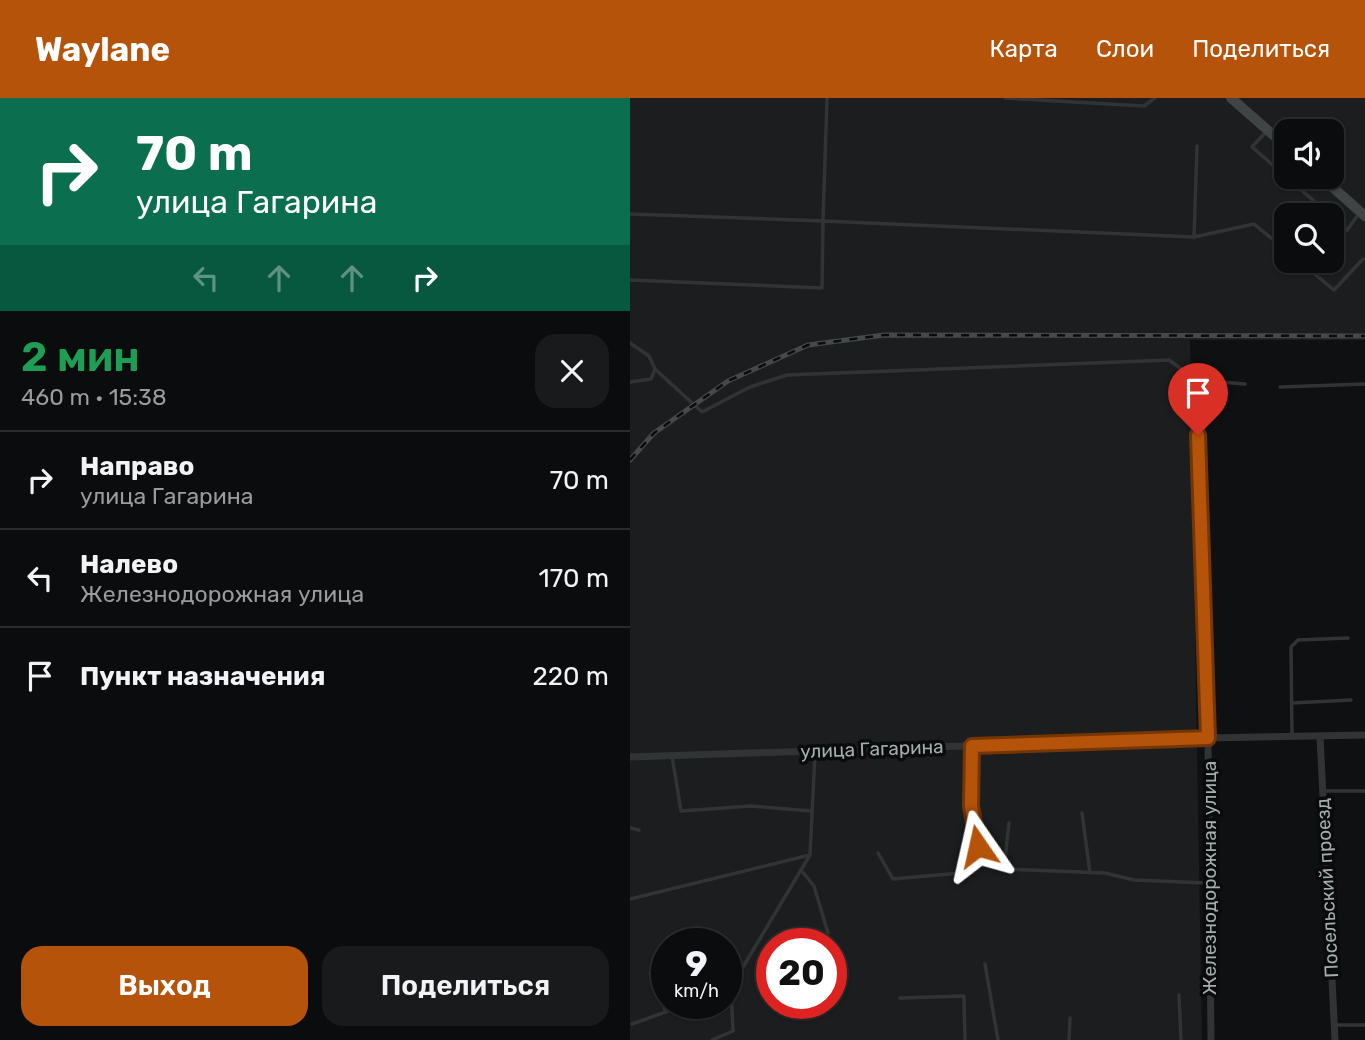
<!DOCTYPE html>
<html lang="ru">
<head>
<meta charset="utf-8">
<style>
  body { margin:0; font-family:Rubik,sans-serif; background:#191a1b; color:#f1f3f6; height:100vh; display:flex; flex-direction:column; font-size:26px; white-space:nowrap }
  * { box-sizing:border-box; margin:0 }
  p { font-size:23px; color:#9a9b9d }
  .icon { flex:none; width:38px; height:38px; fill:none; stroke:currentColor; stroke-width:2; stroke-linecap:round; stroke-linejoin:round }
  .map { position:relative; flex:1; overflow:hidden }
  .details { display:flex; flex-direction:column; background:#0b0c0d; width:630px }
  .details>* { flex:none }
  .top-card { background:#0b6e4f; color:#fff; overflow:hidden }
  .buttons { position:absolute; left:644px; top:21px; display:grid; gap:14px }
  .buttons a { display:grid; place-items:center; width:70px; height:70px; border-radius:14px; background:#0b0c0d; box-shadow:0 2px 5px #0004,0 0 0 2px #2b2c2e; font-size:35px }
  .speed { position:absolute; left:21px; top:830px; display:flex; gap:14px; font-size:35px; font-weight:700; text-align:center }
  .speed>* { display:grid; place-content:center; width:91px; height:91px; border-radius:50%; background:#0b0c0d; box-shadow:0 2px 5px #0004,0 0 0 2px #2b2c2e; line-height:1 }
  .speed small { font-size:18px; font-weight:400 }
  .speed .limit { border:10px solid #d22; background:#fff; color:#111 }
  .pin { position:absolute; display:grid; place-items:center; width:60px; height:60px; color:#fff; margin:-72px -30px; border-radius:50% 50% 50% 0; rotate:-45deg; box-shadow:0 0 7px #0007 }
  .pin .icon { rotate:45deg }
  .me { position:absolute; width:77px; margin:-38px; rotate:349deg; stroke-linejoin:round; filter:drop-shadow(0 0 5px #0008) }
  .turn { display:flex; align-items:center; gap:24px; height:147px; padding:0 21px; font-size:32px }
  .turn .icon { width:91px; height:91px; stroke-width:2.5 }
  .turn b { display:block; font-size:49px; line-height:60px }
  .lanes { display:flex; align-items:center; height:66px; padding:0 21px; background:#0003; justify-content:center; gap:35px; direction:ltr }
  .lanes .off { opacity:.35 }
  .round { display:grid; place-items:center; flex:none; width:74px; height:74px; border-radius:21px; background:#191a1b }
  .head { display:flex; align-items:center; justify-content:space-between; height:119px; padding:0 21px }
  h1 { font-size:42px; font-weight:600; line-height:52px; color:#1e9e55 }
  .cta { display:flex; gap:14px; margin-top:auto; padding:14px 21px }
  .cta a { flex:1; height:80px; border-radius:21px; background:#b45309; color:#fff; font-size:28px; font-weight:600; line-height:80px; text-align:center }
  .cta a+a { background:#191a1b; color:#f1f3f6 }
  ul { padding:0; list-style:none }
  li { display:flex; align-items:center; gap:21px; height:98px; padding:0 21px; border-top:2px solid #2b2c2e }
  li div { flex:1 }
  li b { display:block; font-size:26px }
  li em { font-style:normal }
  header { display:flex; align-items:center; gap:42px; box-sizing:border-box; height:98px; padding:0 35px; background:#b45309; color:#fff }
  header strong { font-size:33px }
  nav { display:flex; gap:38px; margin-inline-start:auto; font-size:24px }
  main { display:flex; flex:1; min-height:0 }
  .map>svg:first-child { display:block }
</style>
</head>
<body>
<header>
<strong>Waylane</strong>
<nav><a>Карта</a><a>Слои</a><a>Поделиться</a></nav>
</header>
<main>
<section class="details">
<div class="top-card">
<div class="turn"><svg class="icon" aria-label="right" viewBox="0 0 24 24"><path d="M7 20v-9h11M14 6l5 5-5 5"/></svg><div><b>70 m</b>улица Гагарина</div></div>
<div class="lanes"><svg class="icon off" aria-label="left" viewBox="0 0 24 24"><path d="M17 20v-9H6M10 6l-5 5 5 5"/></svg><svg class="icon off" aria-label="ahead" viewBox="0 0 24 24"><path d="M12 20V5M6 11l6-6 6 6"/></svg><svg class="icon off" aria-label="ahead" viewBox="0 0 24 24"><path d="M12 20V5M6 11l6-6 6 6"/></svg><svg class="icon" aria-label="right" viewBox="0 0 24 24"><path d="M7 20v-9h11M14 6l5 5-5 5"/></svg></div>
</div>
<div class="head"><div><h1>2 мин</h1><p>460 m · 15:38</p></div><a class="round"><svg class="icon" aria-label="close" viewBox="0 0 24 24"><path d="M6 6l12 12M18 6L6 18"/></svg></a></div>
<ul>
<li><svg class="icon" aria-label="right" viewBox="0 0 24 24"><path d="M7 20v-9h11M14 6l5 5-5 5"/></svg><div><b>Направо</b><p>улица Гагарина</p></div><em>70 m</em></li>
<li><svg class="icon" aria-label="left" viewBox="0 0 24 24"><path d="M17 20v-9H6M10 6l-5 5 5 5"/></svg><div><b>Налево</b><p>Железнодорожная улица</p></div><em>170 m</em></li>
<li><svg class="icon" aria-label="arrive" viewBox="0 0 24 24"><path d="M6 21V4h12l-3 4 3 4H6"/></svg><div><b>Пункт назначения</b></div><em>220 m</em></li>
</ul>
<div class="cta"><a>Выход</a><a>Поделиться</a></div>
</section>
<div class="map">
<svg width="735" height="942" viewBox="0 0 735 942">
  <rect width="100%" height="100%" fill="#0f1011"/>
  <path fill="#1c1d1e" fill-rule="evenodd" d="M0,0h735v242h-175l12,700h-572zM656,33h46v46h-46zM656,117h46v46h-46zM37,845h59v60h-59zM142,845h59v60h-59z"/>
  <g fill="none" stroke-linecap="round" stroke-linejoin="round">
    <g stroke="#313435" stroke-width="3.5">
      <path d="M375,0l139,8 11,-8"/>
      <path d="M636,34l-14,15 78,68"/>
      <path d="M567,48l-3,91 60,-13 32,26"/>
      <path d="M0,116l193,7 4,-123"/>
      <path d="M702,118l15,14 12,-16"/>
      <path d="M669,163l35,29 29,-31"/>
      <path d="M0,182l192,8 1,-67 371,16"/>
      <path d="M0,245l19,13 6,13 47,43 48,-25 37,-12 382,-15 27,20 49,4"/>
      <path d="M0,284l21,-3 4,-10"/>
      <path d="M650,289l85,-3"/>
      <path d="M662,605l59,-3"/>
      <path d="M662,637l-1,-88 7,-7 50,-2"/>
      <path d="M42,658l9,55 70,-5 61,5"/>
      <path d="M692,693h43"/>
      <path d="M452,715l8,60"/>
      <path d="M379,725l-5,46 101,4 29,7 73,3"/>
      <path d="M0,730l9,2"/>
      <path d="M248,755l15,26 67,-6 16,-12 2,-15 -7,-40 1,-58"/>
      <path d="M171,772l13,16 14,47"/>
      <path d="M0,801l180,-44 5,-102"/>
      <path d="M355,866l13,76"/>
      <path d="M20,875l16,39"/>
      <path d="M96,891l5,-2 79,-132"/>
      <path d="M549,897l2,45"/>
      <path d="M270,900l64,-2 1,44"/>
      <path d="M2,926l59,-21"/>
      <path d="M706,927h29"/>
      <path d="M82,942l21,-9 -2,-44"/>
      <path d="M439,942l1,-22"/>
    </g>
    <g stroke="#313435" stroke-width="7">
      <path d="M566,282l12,358 3,302"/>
      <path d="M690,638l15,304"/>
      <path d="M0,659l578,-19 157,-3"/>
    </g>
    <g stroke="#3f4445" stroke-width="10">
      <path d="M601,0l55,48"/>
      <path d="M691,79l44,39"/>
    </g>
    <g stroke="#44494a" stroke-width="5">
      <path id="rail" d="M0,362l24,-27 74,-52 80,-36 76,-10 481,1"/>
    </g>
    <use href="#rail" stroke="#0b0b0c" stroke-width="2.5" stroke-dasharray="8" stroke-linecap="butt"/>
  </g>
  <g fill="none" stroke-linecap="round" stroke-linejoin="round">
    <g stroke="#753606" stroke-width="18">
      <path id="route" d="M348,748l-7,-40 1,-60 236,-8 -10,-303"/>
    </g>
    <use href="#route" stroke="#b45309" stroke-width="12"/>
  </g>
  <g text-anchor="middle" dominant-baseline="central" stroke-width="7" stroke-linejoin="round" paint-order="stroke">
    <g font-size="19" fill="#a2afb0" stroke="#0b0b0c">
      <text transform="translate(242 651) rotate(-2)">улица Гагарина</text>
      <text transform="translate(579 780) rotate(-90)">Железнодорожная улица</text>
      <text transform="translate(697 790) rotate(-93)">Посельский проезд</text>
    </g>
  </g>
</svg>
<div class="buttons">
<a><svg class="icon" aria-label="sound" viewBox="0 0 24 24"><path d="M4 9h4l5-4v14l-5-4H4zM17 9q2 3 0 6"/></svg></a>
<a><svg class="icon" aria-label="search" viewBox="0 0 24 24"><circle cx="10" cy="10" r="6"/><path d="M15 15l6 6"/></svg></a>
</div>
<div class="speed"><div>9<small>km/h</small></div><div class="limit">20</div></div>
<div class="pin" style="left:568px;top:337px;background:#d93025"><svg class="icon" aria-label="arrive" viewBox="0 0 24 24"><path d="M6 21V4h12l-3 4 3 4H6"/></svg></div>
<svg class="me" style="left:348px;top:748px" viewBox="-20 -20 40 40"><path d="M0-17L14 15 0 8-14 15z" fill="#b45309" stroke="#fff" stroke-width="4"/></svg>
</div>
</main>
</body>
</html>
